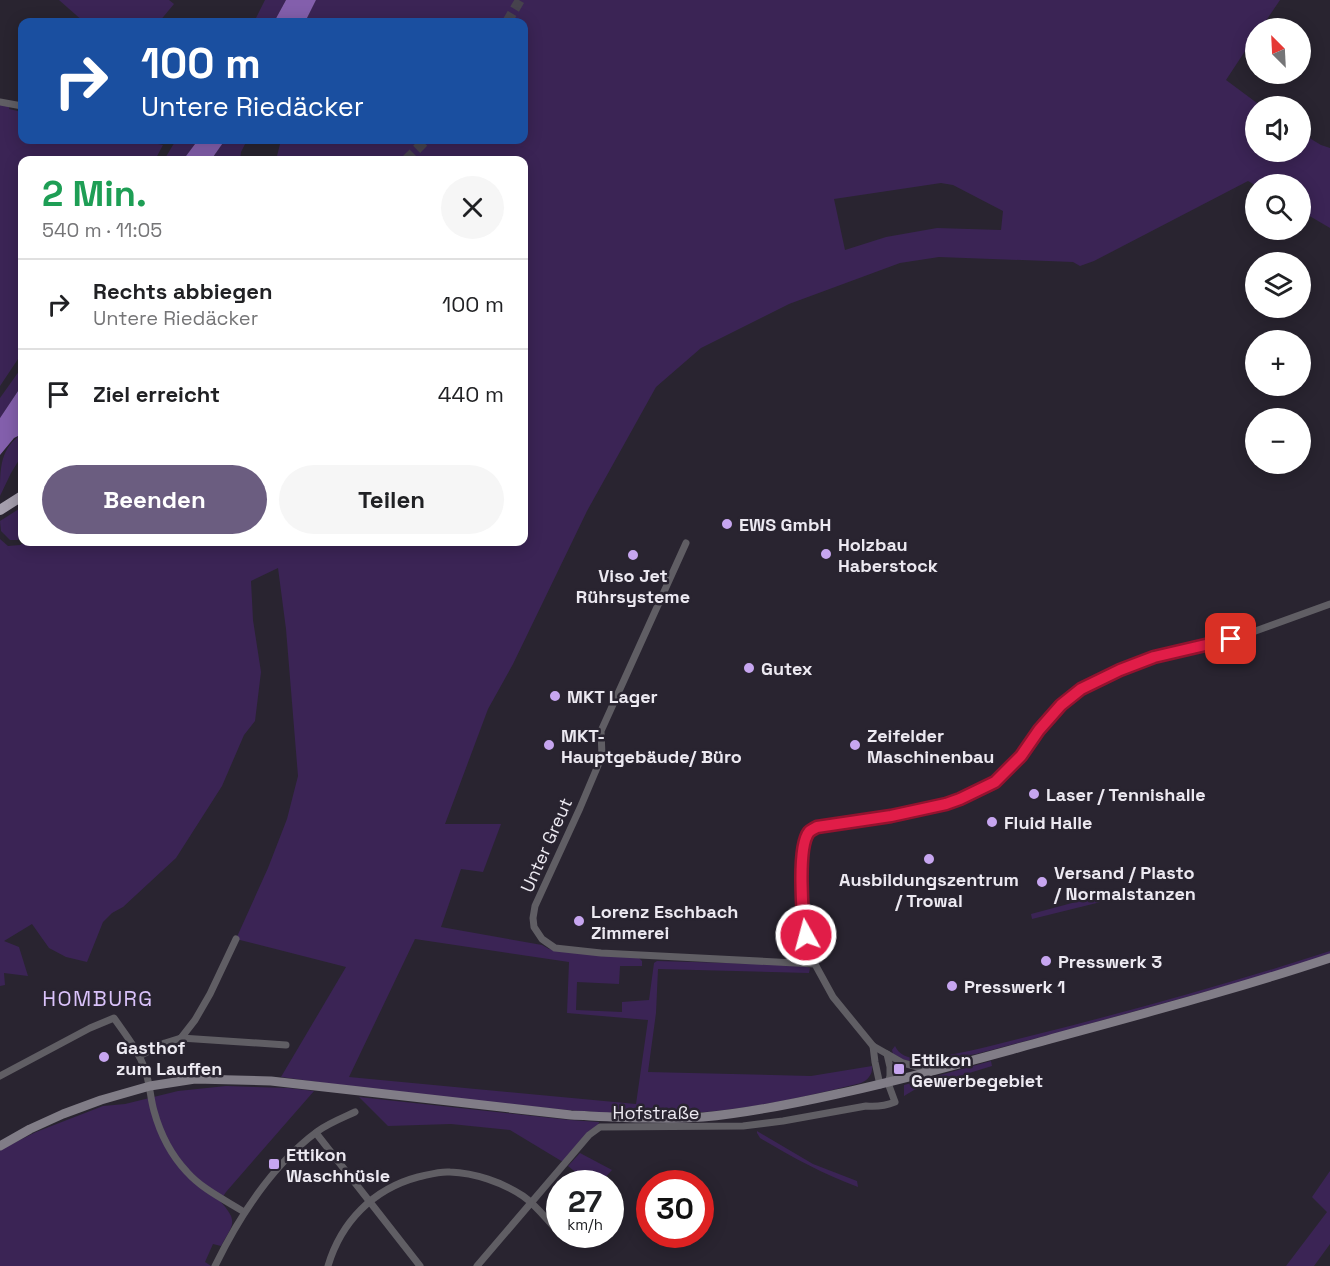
<!DOCTYPE html>
<html lang="de">
<head>
<meta charset="utf-8">
<style>
  body { margin:0; font-family:"Space Grotesk",sans-serif; background:#f6f6f6; color:#202124; height:100vh; display:flex; flex-direction:column; font-size:22px; white-space:nowrap }
  * { box-sizing:border-box; margin:0 }
  p { font-size:20px; color:#757577 }
  .icon { flex:none; width:33px; height:33px; fill:none; stroke:currentColor; stroke-width:2; stroke-linecap:round; stroke-linejoin:round }
  .map { position:relative; flex:1; overflow:hidden }
  .drawer { position:absolute; left:18px; top:156px; width:510px; height:390px; display:flex; flex-direction:column; background:#fff; border-radius:12px; box-shadow:0 3px 15px #0003 }
  .drawer>* { flex:none }
  .guide { position:absolute; left:18px; top:18px; width:510px; height:126px; border-radius:12px; box-shadow:0 3px 15px #0003; background:#1a4fa0; color:#fff; overflow:hidden }
  .needle { width:39px; rotate:336deg }
  .controls { position:absolute; left:1245px; top:18px; display:grid; gap:12px }
  .controls a { display:grid; place-items:center; width:66px; height:66px; border-radius:50%; background:#fff; box-shadow:0 3px 15px #0003; font-size:30px }
  .speed { position:absolute; left:546px; top:1170px; display:flex; gap:12px; font-size:30px; font-weight:700; text-align:center }
  .speed>* { display:grid; place-content:center; width:78px; height:78px; border-radius:50%; background:#fff; box-shadow:0 3px 15px #0003; line-height:1 }
  .speed small { font-size:15px; font-weight:400 }
  .speed .limit { border:9px solid #d22; background:#fff; color:#111 }
  .pin { position:absolute; display:grid; place-items:center; width:51px; height:51px; color:#fff; margin:-26px; border-radius:12px; box-shadow:0 3px 9px #0006 }
  .me { position:absolute; width:66px; margin:-33px; rotate:353deg; stroke-linejoin:round; filter:drop-shadow(0 0 4px #0008) }
  .turn { display:flex; align-items:center; gap:21px; height:126px; padding:0 24px; font-size:27px }
  .turn .icon { width:78px; height:78px; stroke-width:2.5 }
  .turn b { display:block; font-size:42px; line-height:51px }
  .round { display:grid; place-items:center; flex:none; width:63px; height:63px; border-radius:32px; background:#f6f6f6 }
  .headline { display:flex; align-items:center; justify-content:space-between; height:102px; padding:0 24px }
  h1 { font-size:36px; font-weight:700; line-height:45px; color:#1e9e55 }
  .action { display:flex; gap:12px; margin-top:auto; padding:12px 24px }
  .action a { flex:1; height:69px; border-radius:36px; background:#6b5d80; color:#fff; font-size:24px; font-weight:700; line-height:69px; text-align:center }
  .action a+a { background:#f6f6f6; color:#202124 }
  ul { padding:0; list-style:none }
  li { display:flex; align-items:center; gap:18px; height:90px; padding:0 24px; border-top:2px solid #e0e0e0 }
  li div { flex:1 }
  li b { display:block; font-size:22px }
  li em { font-style:normal }
  .map>svg:first-child { display:block }
</style>
</head>
<body>
<div class="map">
<svg width="1330" height="1266" viewBox="0 0 1330 1266">
  <rect width="100%" height="100%" fill="#292430"/>
  <g fill="#3b2455" fill-rule="evenodd">
    <path d="M59,0h110l5,4 -15,18h-75z"/>
    <path d="M265,0h21l-12,22h-20z"/>
    <path d="M316,0h964l-19,28h-5l-1,8 -29,44 35,26h-5v46h44l1,-19 20,12 9,3v80l-29,-17 -1,-27 -45,1 -7,-4 -154,80 -14,5 -7,-4 -134,-5 -39,6 -111,41 -88,44 -45,39 -69,124 -74,153 -25,45 -43,115h56l-18,48 -22,-3 -20,58 101,18 7,4 90,9 3,3v5h-22l-1,18 -42,-2 -1,28 46,2v-10l27,-2 5,-37 3,-2 145,4 8,3 -1,5 -151,-4 -2,44 -8,59 163,4 61,-10c1,8 -4,14 -11,17 -56,14 -114,27 -171,30 -67,4 -134,-4 -201,-11 -69,-8 -139,-15 -208,-25l65,-110 -110,-28 32,-71 19,-49 11,-43 -12,-147 -8,-61 -27,13 2,39 8,52 -6,49 -11,14 -22,51 -46,72 -53,49 -11,6 -9,9 -16,40 -21,-5 -17,-9 -17,-24 -28,17 15,6 9,29 -24,-3 1,12 -5,1v-447l8,7 12,-1 5,-3h499v-382h-248l5,-20h243v-118h-219zM941,183l12,2 50,26 -2,19 -64,-2 -51,9 -41,13 -11,-51zM415,939l154,23 -2,51 81,7 -12,84 -287,-27z"/>
    <path d="M0,103l10,1 -1,5 13,3v28h117l24,5 -8,15h-133v193l-22,33z"/>
    <path d="M176,140h22l-15,20h-19z"/>
    <path d="M225,140h22l-6,12 -1,8h-29z"/>
    <path d="M22,367v18l-22,33v-20z"/>
    <path d="M22,434v21l-11,18 -11,23c0,-28 0,-48 22,-62z"/>
    <path d="M22,507v29l-4,4h-8l-9,-9 -1,-10z"/>
    <path d="M1129,889l4,5 -101,25 -1,-5 82,-22z"/>
    <path d="M1330,951v3l-50,17 -220,61 -84,22 -58,9 -13,-3 -12,-6 -1,-4 3,-4c4,9 13,12 23,13 12,0 25,-3 36,-5 26,-5 51,-12 76,-18 100,-25 202,-53 300,-85z"/>
    <path d="M991,1061l1,5 -78,24 -10,6v-11z"/>
    <path d="M226,1086l62,2 26,3 -88,101 -6,9c19,21 13,23 1,45l-8,-2 -8,18 6,4h-211v-116l36,-18 67,-26 22,-2 53,-13z"/>
    <path d="M359,1097l211,23 29,2 -1,4 -35,36 -53,-32 -59,-6 -63,2z"/>
    <path d="M757,1131l56,33 44,17 1,6c-35,-13 -66,-30 -98,-49l-3,-5z"/>
    <path d="M580,1153l32,17 -12,13h-11l-21,-17z"/>
    <path d="M1330,1171v73l-16,22h-28l41,-54 -15,-15z"/>
  </g>
  <g fill="#835fac">
    <path d="M286,0h30l-11,22h-31z"/>
    <path d="M198,140h27l-14,20h-28z"/>
    <path d="M22,385v49l-8,4 -14,17v-37z"/>
  </g>
  <g fill="none" stroke-linecap="round" stroke-linejoin="round">
    <g stroke="#46424d" stroke-width="10" stroke-dasharray="10 5" stroke-linecap="butt">
      <path d="M507,22l13,-22"/>
      <path d="M406,160l20,-20"/>
    </g>
    <g stroke="#605e64" stroke-width="7">
      <path d="M0,102l22,4"/>
      <path d="M686,543l-85,188 1,25 -22,52 -45,98 -2,12 1,9 8,12 13,9 46,5 214,11"/>
      <path d="M181,1038l105,7"/>
      <path d="M873,1046l2,16 5,23"/>
      <path d="M139,1056l26,-13 16,-5 14,-18 15,-26 26,-55"/>
      <path d="M938,1068l-20,-1 -15,-4 -30,-17 -40,-49 -17,-31 -7,-17 -6,-27 -2,-40 2,-37 6,-13 8,-5 74,-11 55,-12 14,-5 35,-17 26,-26 18,-26 22,-25 20,-16 39,-19 34,-13 96,-24 80,-29"/>
      <path d="M0,1076l90,-48 24,-10c11,16 25,33 31,52 5,13 5,27 9,41 6,22 17,44 33,61 15,17 38,28 57,40"/>
      <path d="M316,1133l104,133"/>
      <path d="M215,1266c24,-49 58,-102 103,-135 11,-8 24,-13 37,-19"/>
      <path d="M328,1266c13,-44 45,-77 90,-89 10,-2 21,-6 32,-5 25,1 52,10 73,24 13,9 24,24 36,36"/>
      <path d="M477,1266l112,-131 11,-8 143,-1 40,-5 83,-15c11,1 19,0 29,-4l-7,-19 2,-7v-9l-3,-13"/>
    </g>
    <path stroke="#817d87" stroke-width="9" d="M0,1146l30,-17 33,-15 38,-14 49,-14 45,-7 76,2 300,34c44,2 88,5 132,2 45,-4 89,-13 134,-23 70,-15 140,-35 210,-54 95,-26 190,-51 283,-82"/>
    <path stroke="#a59fad" stroke-width="10" d="M0,510l22,-14"/>
  </g>
  <g fill="none" stroke-linecap="round" stroke-linejoin="round">
    <g stroke="#92132f" stroke-width="15">
      <path id="route" d="M806,935c-4,-19 -9,-88 3,-103 2,-2 6,-4 8,-5l74,-11 55,-12 14,-5 35,-17 26,-26 18,-26 22,-25 20,-16 39,-19 34,-13 77,-18"/>
    </g>
    <use href="#route" stroke="#e11d48" stroke-width="10"/>
  </g>
  <g fill="#c7a6f0" stroke="#292430" stroke-width="2">
    <circle cx="727" cy="524" r="6"/>
    <circle cx="826" cy="554" r="6"/>
    <circle cx="633" cy="555" r="6"/>
    <circle cx="749" cy="668" r="6"/>
    <circle cx="555" cy="696" r="6"/>
    <circle cx="549" cy="745" r="6"/>
    <circle cx="855" cy="745" r="6"/>
    <circle cx="1034" cy="794" r="6"/>
    <circle cx="992" cy="822" r="6"/>
    <circle cx="929" cy="859" r="6"/>
    <circle cx="1042" cy="882" r="6"/>
    <circle cx="579" cy="921" r="6"/>
    <circle cx="1046" cy="961" r="6"/>
    <circle cx="952" cy="986" r="6"/>
    <circle cx="104" cy="1057" r="6"/>
    <rect x="893" y="1063" width="12" height="12" rx="3"/>
    <rect x="268" y="1158" width="12" height="12" rx="3"/>
  </g>
  <g text-anchor="middle" dominant-baseline="central" stroke-width="5" stroke-linejoin="round" paint-order="stroke">
    <g font-size="18" font-weight="bold" fill="#ece9f1" stroke="#292430" text-anchor="start">
      <text x="739" y="524">EWS GmbH</text>
      <text x="838" y="544">Holzbau<tspan x="838" dy="21">Haberstock</tspan></text>
      <text x="633" y="575" text-anchor="middle">Viso Jet<tspan x="633" dy="21">Rührsysteme</tspan></text>
      <text x="761" y="668">Gutex</text>
      <text x="567" y="696">MKT Lager</text>
      <text x="561" y="735">MKT-<tspan x="561" dy="21">Hauptgebäude/ Büro</tspan></text>
      <text x="867" y="735">Zeifelder<tspan x="867" dy="21">Maschinenbau</tspan></text>
      <text x="1046" y="794">Laser / Tennishalle</text>
      <text x="1004" y="822">Fluid Halle</text>
      <text x="1054" y="872">Versand / Plasto<tspan x="1054" dy="21">/ Normalstanzen</tspan></text>
      <text x="929" y="879" text-anchor="middle">Ausbildungszentrum<tspan x="929" dy="21">/ Trowal</tspan></text>
      <text x="591" y="911">Lorenz Eschbach<tspan x="591" dy="21">Zimmerei</tspan></text>
      <text x="1058" y="961">Presswerk 3</text>
      <text x="964" y="986">Presswerk 1</text>
      <text x="116" y="1047">Gasthof<tspan x="116" dy="21">zum Lauffen</tspan></text>
      <text x="911" y="1059">Ettikon<tspan x="911" dy="21">Gewerbegebiet</tspan></text>
      <text x="286" y="1154">Ettikon<tspan x="286" dy="21">Waschhüsle</tspan></text>
    </g>
    <g font-size="18" fill="#ece9f1" stroke="#292430">
      <text transform="translate(546 845) rotate(-66)">Unter Greut</text>
      <text x="656" y="1112">Hofstraße</text>
    </g>
    <g font-size="21" letter-spacing="1.5" fill="#dac2fa" stroke="#292430">
      <text x="98" y="998">HOMBURG</text>
    </g>
  </g>
</svg>
<div class="controls">
<a><svg class="needle" viewBox="-14 -14 28 28"><path d="M0-13l5 13h-10z" fill="#e53935"/><path d="M0 13l5-13h-10z" fill="#757577"/></svg></a>
<a><svg class="icon" aria-label="sound" viewBox="0 0 24 24"><path d="M4 9h4l5-4v14l-5-4H4zM17 9q2 3 0 6"/></svg></a>
<a><svg class="icon" aria-label="search" viewBox="0 0 24 24"><circle cx="10" cy="10" r="6"/><path d="M15 15l6 6"/></svg></a>
<a><svg class="icon" aria-label="layers" viewBox="0 0 24 24"><path d="M12 4l9 5-9 5-9-5zM3 14l9 5 9-5"/></svg></a>
<a>+</a>
<a>−</a>
</div>
<div class="speed"><div>27<small>km/h</small></div><div class="limit">30</div></div>
<div class="pin" style="left:1231px;top:639px;background:#d93025"><svg class="icon" aria-label="arrive" viewBox="0 0 24 24"><path d="M6 21V4h12l-3 4 3 4H6"/></svg></div>
<svg class="me" style="left:806px;top:935px" viewBox="-20 -20 40 40"><circle r="17" fill="#e11d48" stroke="#fff" stroke-width="3"/><path d="M0-11L8 9 0 5-8 9z" fill="#fff"/></svg>
<div class="guide">
<div class="turn"><svg class="icon" aria-label="right" viewBox="0 0 24 24"><path d="M7 20v-9h11M14 6l5 5-5 5"/></svg><div><b>100 m</b>Untere Riedäcker</div></div>
</div>
<section class="drawer">
<div class="headline"><div><h1>2 Min.</h1><p>540 m · 11:05</p></div><a class="round"><svg class="icon" aria-label="close" viewBox="0 0 24 24"><path d="M6 6l12 12M18 6L6 18"/></svg></a></div>
<ul>
<li><svg class="icon" aria-label="right" viewBox="0 0 24 24"><path d="M7 20v-9h11M14 6l5 5-5 5"/></svg><div><b>Rechts abbiegen</b><p>Untere Riedäcker</p></div><em>100 m</em></li>
<li><svg class="icon" aria-label="arrive" viewBox="0 0 24 24"><path d="M6 21V4h12l-3 4 3 4H6"/></svg><div><b>Ziel erreicht</b></div><em>440 m</em></li>
</ul>
<div class="action"><a>Beenden</a><a>Teilen</a></div>
</section>
</div>
</body>
</html>
